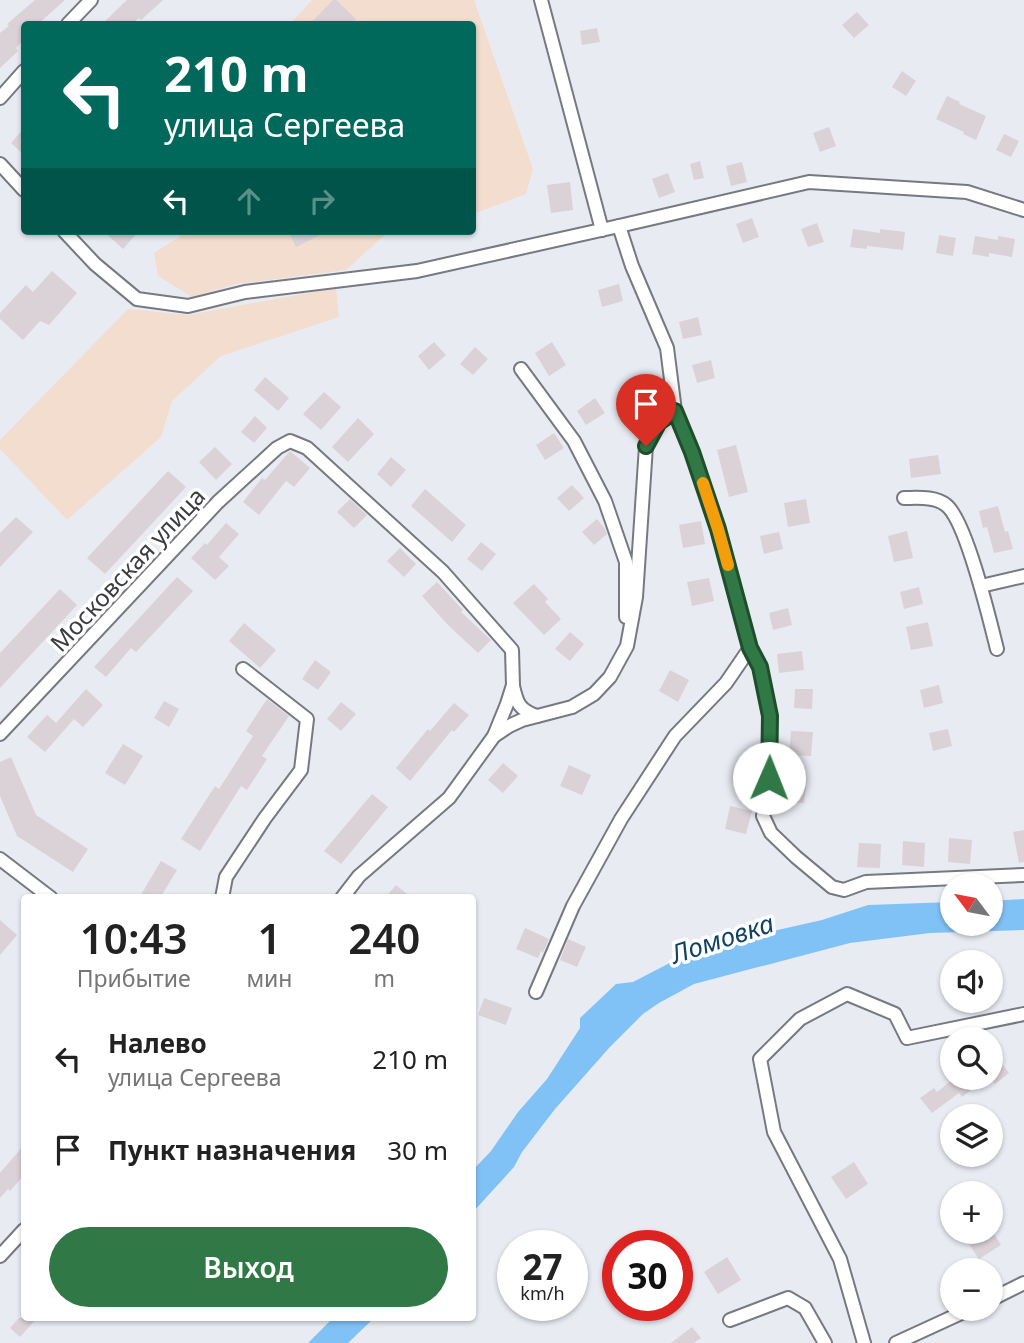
<!DOCTYPE html>
<html lang="ru">
<head>
<meta charset="utf-8">
<style>
  body { margin:0; font-family:"Noto Sans",sans-serif; background:#f6f6f6; color:#222; height:100vh; display:flex; flex-direction:column; font-size:26px; white-space:nowrap }
  * { box-sizing:border-box; margin:0 }
  p { font-size:23px; color:#767676 }
  .icon { flex:none; width:38px; height:38px; fill:none; stroke:currentColor; stroke-width:2; stroke-linecap:round; stroke-linejoin:round }
  .map { position:relative; flex:1; overflow:hidden }
  .sheet { position:absolute; left:21px; top:894px; width:455px; height:427px; display:flex; flex-direction:column; background:#fff; border-radius:7px; box-shadow:0 2px 5px #0004 }
  .sheet>* { flex:none }
  .banner { position:absolute; left:21px; top:21px; width:455px; height:214px; border-radius:7px; box-shadow:0 2px 5px #0004; background:#00695c; color:#fff; overflow:hidden }
  .needle { width:46px; rotate:302deg }
  .tools { position:absolute; left:940px; top:873px; display:grid; gap:14px }
  .tools a { display:grid; place-items:center; width:63px; height:63px; border-radius:50%; background:#fff; box-shadow:0 2px 5px #0004; font-size:35px }
  .speed { position:absolute; left:497px; top:1230px; display:flex; gap:14px; font-size:35px; font-weight:700; text-align:center }
  .speed>* { display:grid; place-content:center; width:91px; height:91px; border-radius:50%; background:#fff; box-shadow:0 2px 5px #0004; line-height:1 }
  .speed small { font-size:18px; font-weight:400 }
  .speed .limit { border:10px solid #d22; background:#fff; color:#111 }
  .pin { position:absolute; display:grid; place-items:center; width:60px; height:60px; color:#fff; margin:-72px -30px; border-radius:50% 50% 50% 0; rotate:-45deg; box-shadow:0 0 7px #0007 }
  .pin .icon { rotate:45deg }
  .me { position:absolute; width:77px; margin:-38px; rotate:1deg; stroke-linejoin:round; filter:drop-shadow(0 0 5px #0008) }
  .turn { display:flex; align-items:center; gap:24px; height:147px; padding:0 28px; font-size:32px }
  .turn .icon { width:91px; height:91px; stroke-width:2.5 }
  .turn b { display:block; font-size:49px; line-height:60px }
  .lanes { display:flex; align-items:center; height:66px; padding:0 28px; background:#0003; justify-content:center; gap:35px; direction:ltr }
  .lanes .off { opacity:.35 }
  .eta { display:flex; justify-content:space-evenly; align-items:center; height:119px; text-align:center }
  .eta b { font-size:42px; font-weight:600; line-height:49px }
  .cta { display:flex; gap:14px; margin-top:auto; padding:14px 28px }
  .cta a { flex:1; height:80px; border-radius:42px; background:#307845; color:#fff; font-size:28px; font-weight:600; line-height:80px; text-align:center }
  ul { padding:0; list-style:none }
  li { display:flex; align-items:center; gap:21px; height:91px; padding:0 28px }
  li div { flex:1 }
  li b { display:block; font-size:26px }
  li em { font-style:normal }
  .map>svg:first-child { display:block }
</style>
</head>
<body>
<div class="map">
<svg width="1024" height="1343" viewBox="0 0 1024 1343">
  <rect width="100%" height="100%" fill="#e9ebf3"/>
  <g fill="#f2ddcf">
    <path d="M312,0h162l59,169 -7,25 -53,20 -1,-190h-182z"/>
    <path d="M188,231h201l-43,39 -110,14 -44,13 -34,-21 -4,-23z"/>
    <path d="M336,288l3,29 -118,39 -49,45 -11,36 -94,83 -67,-71v-9l128,-131 60,6z"/>
  </g>
  <g fill="#81c2f6">
    <path d="M1024,899v31l-94,3 -80,10 -156,41 -35,19 -16,11 -34,34 -54,61 -33,43 -8,15 -41,45v-42l18,-19 27,-39 29,-33 33,-51v-10l36,-34 17,-2 56,-29 58,-16 75,-17 46,-15 84,-3v22h38l1,-23z"/>
    <path d="M333,1318h41l-26,25h-40z"/>
  </g>
  <g fill="#dad2d7">
    <path d="M35,0h30l-27,24h-14v15l-8,9 2,3 -18,17v-35l9,-7 -2,-2z"/>
    <path d="M127,0h36l-22,20 -2,-2 -7,6h-30z"/>
    <path d="M333,0h3l20,19 -4,5h-42z"/>
    <path d="M857,12l12,13 -15,13 -12,-13z"/>
    <path d="M597,28l3,14 -18,3 -2,-14z"/>
    <path d="M902,71l14,10 -10,15 -14,-9z"/>
    <path d="M947,96l13,6 -1,2 27,12 -10,24 -13,-6 1,-2 -28,-13z"/>
    <path d="M829,127l7,19 -16,6 -7,-19z"/>
    <path d="M24,128v27l-13,-12z"/>
    <path d="M1004,134l15,7 -8,16 -15,-7z"/>
    <path d="M700,161l4,17 -10,2 -4,-16z"/>
    <path d="M742,162l5,20 -16,4 -5,-20z"/>
    <path d="M668,173l7,19 -16,6 -7,-19z"/>
    <path d="M570,182l3,28 -22,3 -4,-28z"/>
    <path d="M752,218l7,19 -16,6 -7,-19z"/>
    <path d="M817,223l7,19 -16,5 -7,-18z"/>
    <path d="M853,229l27,4v-4l25,3 -2,18 -36,-4v3l-17,-2z"/>
    <path d="M103,231h36l-16,18z"/>
    <path d="M288,231h40l-32,16z"/>
    <path d="M939,235l17,3 -3,18 -17,-3z"/>
    <path d="M975,236l23,4v-4l17,3 -3,18 -23,-4v4l-17,-3z"/>
    <path d="M52,271l25,22 -28,32 -9,-4 -17,19 -23,-21v-6l26,-28 7,7z"/>
    <path d="M619,284l4,17 -21,6 -4,-17z"/>
    <path d="M698,317l4,18 -19,4 -4,-17z"/>
    <path d="M434,342l12,13 -17,15 -11,-14z"/>
    <path d="M552,342l14,23 -17,11 -14,-23z"/>
    <path d="M475,347l13,12 -15,16 -13,-11z"/>
    <path d="M711,360l4,18 -18,5 -5,-18z"/>
    <path d="M265,377l24,21 -11,13 -24,-21z"/>
    <path d="M324,392l17,15 -20,23 -18,-16z"/>
    <path d="M595,398l10,15 -19,12 -9,-14z"/>
    <path d="M255,416l12,12 -13,15 -13,-11z"/>
    <path d="M358,418l16,16 -26,28 -16,-15z"/>
    <path d="M554,433l10,15 -19,12 -9,-15z"/>
    <path d="M736,445l12,47 -19,5 -12,-47z"/>
    <path d="M215,447l17,17 -16,16 -17,-18z"/>
    <path d="M290,451l20,17 -16,19 -8,-6 -27,34 -16,-13 19,-24 3,2z"/>
    <path d="M938,455l3,19 -30,4 -2,-19z"/>
    <path d="M391,457l15,13 -15,17 -14,-13z"/>
    <path d="M168,471l18,16 -81,87 -18,-16z"/>
    <path d="M572,485l12,13 -15,13 -12,-13z"/>
    <path d="M425,489l41,36 -14,17 -41,-36z"/>
    <path d="M350,499l17,16 -13,13 -17,-16z"/>
    <path d="M806,499l4,24 -22,4 -4,-24z"/>
    <path d="M998,506l7,26 3,-1 5,18 -19,4 -7,-26 -4,1 -4,-17z"/>
    <path d="M16,517l17,15 -33,35v-34z"/>
    <path d="M597,519l8,10 2,5 -13,11 -12,-13z"/>
    <path d="M701,521l4,23 -22,4 -4,-23z"/>
    <path d="M226,523l13,11 -20,23 10,9 -14,14 -24,-22 14,-15 2,2z"/>
    <path d="M907,531l6,27 -19,4 -6,-26z"/>
    <path d="M779,532l4,17 -19,5 -4,-18z"/>
    <path d="M481,542l15,12 -14,17 -15,-12z"/>
    <path d="M400,548l16,16 -12,13 -17,-16z"/>
    <path d="M177,577l16,14 -57,61 -5,-4 -25,29 -12,-10z"/>
    <path d="M709,578l5,23 -22,5 -5,-24z"/>
    <path d="M437,582l26,28 -2,2 30,28 -13,13 -31,-29 -25,-28z"/>
    <path d="M534,584l14,15 -3,3 16,17 -17,16 -31,-32z"/>
    <path d="M919,587l4,17 -19,5 -4,-17z"/>
    <path d="M60,589l17,16 -77,83v-35z"/>
    <path d="M788,608l4,17 -19,5 -4,-17z"/>
    <path d="M928,622l5,24 -22,4 -5,-23z"/>
    <path d="M244,623l32,27 -16,18 -31,-27z"/>
    <path d="M570,632l14,12 -14,17 -15,-12z"/>
    <path d="M802,651l2,19 -25,3 -2,-19z"/>
    <path d="M315,660l16,12 -13,18 -16,-11z"/>
    <path d="M670,670l19,10 -11,22 -19,-11z"/>
    <path d="M939,685l4,18 -19,5 -4,-18z"/>
    <path d="M86,689l17,16 -20,22 -9,-8 -29,33 -18,-15 20,-22 9,8z"/>
    <path d="M795,689h18l-1,20 -18,-1z"/>
    <path d="M267,699l22,17 -27,40 5,3 -20,31 -6,-4 -41,65 -19,-12 34,-53 4,3 34,-53 -7,-5z"/>
    <path d="M164,701l15,8 -10,18 -15,-9z"/>
    <path d="M341,702l15,12 -15,17 -14,-12z"/>
    <path d="M454,703l15,12 -15,17 -2,-2 -42,51 -14,-13 32,-39 2,2z"/>
    <path d="M948,729l4,17 -19,5 -4,-18z"/>
    <path d="M791,731l22,1 -2,24 -22,-1z"/>
    <path d="M123,744l20,12 -18,29 -20,-12z"/>
    <path d="M11,757l25,58 52,34 -15,23 -56,-36 -17,-40v-34z"/>
    <path d="M503,763l15,13 -15,17 -15,-13z"/>
    <path d="M569,765l22,10 -9,20 -22,-9z"/>
    <path d="M786,784l20,2 -2,17 -19,-1z"/>
    <path d="M372,794l16,13 -47,57 -17,-13z"/>
    <path d="M730,806l22,5 -6,23 -21,-5z"/>
    <path d="M1024,830v32l-5,1 -6,-31z"/>
    <path d="M949,838l23,2 -2,24 -22,-2z"/>
    <path d="M903,841l22,2 -1,24 -22,-2z"/>
    <path d="M859,843l22,1 -1,24 -23,-1z"/>
    <path d="M161,861l16,9 -17,28h-21z"/>
    <path d="M396,885l16,13h-27z"/>
    <path d="M0,920l17,15 -17,20z"/>
    <path d="M525,928l24,11 -6,14 -2,-2 -3,7 -22,-9z"/>
    <path d="M568,939l18,8 -9,20 -17,-7z"/>
    <path d="M484,998l28,10 -6,17 -28,-10z"/>
    <path d="M998,1058l11,15 -14,11 -5,-6v-15z"/>
    <path d="M955,1078h32l-25,19 -3,-4 -27,20 -12,-15 14,-10 3,4z"/>
    <path d="M24,1145v30l-14,16 -2,-2 -8,9v-25z"/>
    <path d="M854,1162l14,22 -22,15 -15,-22z"/>
    <path d="M972,1232h21l8,13 -22,14 -15,-22z"/>
    <path d="M727,1257l14,23 -23,14 -14,-22z"/>
    <path d="M19,1318h18l-17,19 -10,-9z"/>
    <path d="M692,1327l9,11 -7,5h-23z"/>
  </g>
  <g fill="none" stroke-linecap="round" stroke-linejoin="round">
    <g stroke="#777980" stroke-width="16">
      <g id="street">
        <path d="M541,0l61,230"/>
        <path d="M68,24l23,-24"/>
        <path d="M0,98l24,-27"/>
        <path d="M0,164l24,26"/>
        <path d="M619,226l13,40 35,82 8,63 17,41 26,77 32,119 10,19 10,49 -1,62 -6,38 8,17 25,24 36,30 12,3 22,-8 158,-7"/>
        <path d="M64,231l31,33 42,35 51,7 57,-14 172,-21 202,-45 190,-44 158,10 57,18"/>
        <path d="M521,369l53,72 31,60 21,61v55"/>
        <path d="M904,498c13,0 31,-2 42,7 20,15 44,116 51,144"/>
        <path d="M981,586l43,-10"/>
        <path d="M513,686c4,17 6,24 24,30"/>
        <path d="M0,734l218,-232 59,-54 13,-7 17,7 136,124 69,78 1,35 -6,19 -13,32"/>
        <path d="M0,859l51,39"/>
        <path d="M222,898l4,-21 39,-59 36,-48 6,-51 -64,-50"/>
        <path d="M342,898l17,-22 90,-78 45,-62 15,-10 13,-6 50,-13 22,-13 16,-17 17,-31 9,-49 10,-151 13,-24 16,-11"/>
        <path d="M536,992l37,-86 48,-87 54,-83 51,-53 24,-35"/>
        <path d="M0,1256l24,-26"/>
        <path d="M990,1300l34,-17"/>
        <path d="M730,1320l58,-22 17,10 20,35"/>
        <path d="M864,1343l-24,-84 -66,-127 -14,-73 40,-40 47,-25 48,20 12,24 117,-24"/>
        <path d="M896,1343l74,-34"/>
      </g>
    </g>
    <use href="#street" stroke="#fff" stroke-width="12"/>
  </g>
  <g fill="none" stroke-linecap="round" stroke-linejoin="round">
    <g stroke="#1f4e2d" stroke-width="18">
      <path id="route" d="M646,446l13,-24 16,-11 17,41 26,77 32,119 10,19 10,49 -1,62"/>
    </g>
    <use href="#route" stroke="#307845" stroke-width="12"/>
    <path stroke="#f59e0b" stroke-width="12" d="M703,483l15,46 10,36"/>
  </g>
  <g text-anchor="middle" dominant-baseline="central" stroke-width="7" stroke-linejoin="round" paint-order="stroke">
    <g font-size="24" fill="#3b3c3f" stroke="#fff">
      <text transform="translate(127 569) rotate(-47)">Московская улица</text>
    </g>
    <g font-size="26" font-style="italic" fill="#104264" stroke="#fff">
      <text transform="translate(722 938) rotate(-18)">Ломовка</text>
    </g>
  </g>
</svg>
<div class="tools">
<a><svg class="needle" viewBox="-14 -14 28 28"><path d="M0-13l5 13h-10z" fill="#e53935"/><path d="M0 13l5-13h-10z" fill="#767676"/></svg></a>
<a><svg class="icon" aria-label="sound" viewBox="0 0 24 24"><path d="M4 9h4l5-4v14l-5-4H4zM17 9q2 3 0 6"/></svg></a>
<a><svg class="icon" aria-label="search" viewBox="0 0 24 24"><circle cx="10" cy="10" r="6"/><path d="M15 15l6 6"/></svg></a>
<a><svg class="icon" aria-label="layers" viewBox="0 0 24 24"><path d="M12 4l9 5-9 5-9-5zM3 14l9 5 9-5"/></svg></a>
<a>+</a>
<a>−</a>
</div>
<div class="speed"><div>27<small>km/h</small></div><div class="limit">30</div></div>
<div class="pin" style="left:646px;top:446px;background:#d93025"><svg class="icon" aria-label="arrive" viewBox="0 0 24 24"><path d="M6 21V4h12l-3 4 3 4H6"/></svg></div>
<svg class="me" style="left:769px;top:778px" viewBox="-20 -20 40 40"><circle r="19" fill="#fff"/><path d="M0-13L10 11 0 6-10 11z" fill="#307845"/></svg>
<div class="banner">
<div class="turn"><svg class="icon" aria-label="left" viewBox="0 0 24 24"><path d="M17 20v-9H6M10 6l-5 5 5 5"/></svg><div><b>210 m</b>улица Сергеева</div></div>
<div class="lanes"><svg class="icon" aria-label="left" viewBox="0 0 24 24"><path d="M17 20v-9H6M10 6l-5 5 5 5"/></svg><svg class="icon off" aria-label="ahead" viewBox="0 0 24 24"><path d="M12 20V5M6 11l6-6 6 6"/></svg><svg class="icon off" aria-label="right" viewBox="0 0 24 24"><path d="M7 20v-9h11M14 6l5 5-5 5"/></svg></div>
</div>
<section class="sheet">
<div class="eta">
<div><b>10:43</b><p>Прибытие</p></div>
<div><b>1</b><p>мин</p></div>
<div><b>240</b><p>m</p></div>
</div>
<ul>
<li><svg class="icon" aria-label="left" viewBox="0 0 24 24"><path d="M17 20v-9H6M10 6l-5 5 5 5"/></svg><div><b>Налево</b><p>улица Сергеева</p></div><em>210 m</em></li>
<li><svg class="icon" aria-label="arrive" viewBox="0 0 24 24"><path d="M6 21V4h12l-3 4 3 4H6"/></svg><div><b>Пункт назначения</b></div><em>30 m</em></li>
</ul>
<div class="cta"><a>Выход</a></div>
</section>
</div>
</body>
</html>
